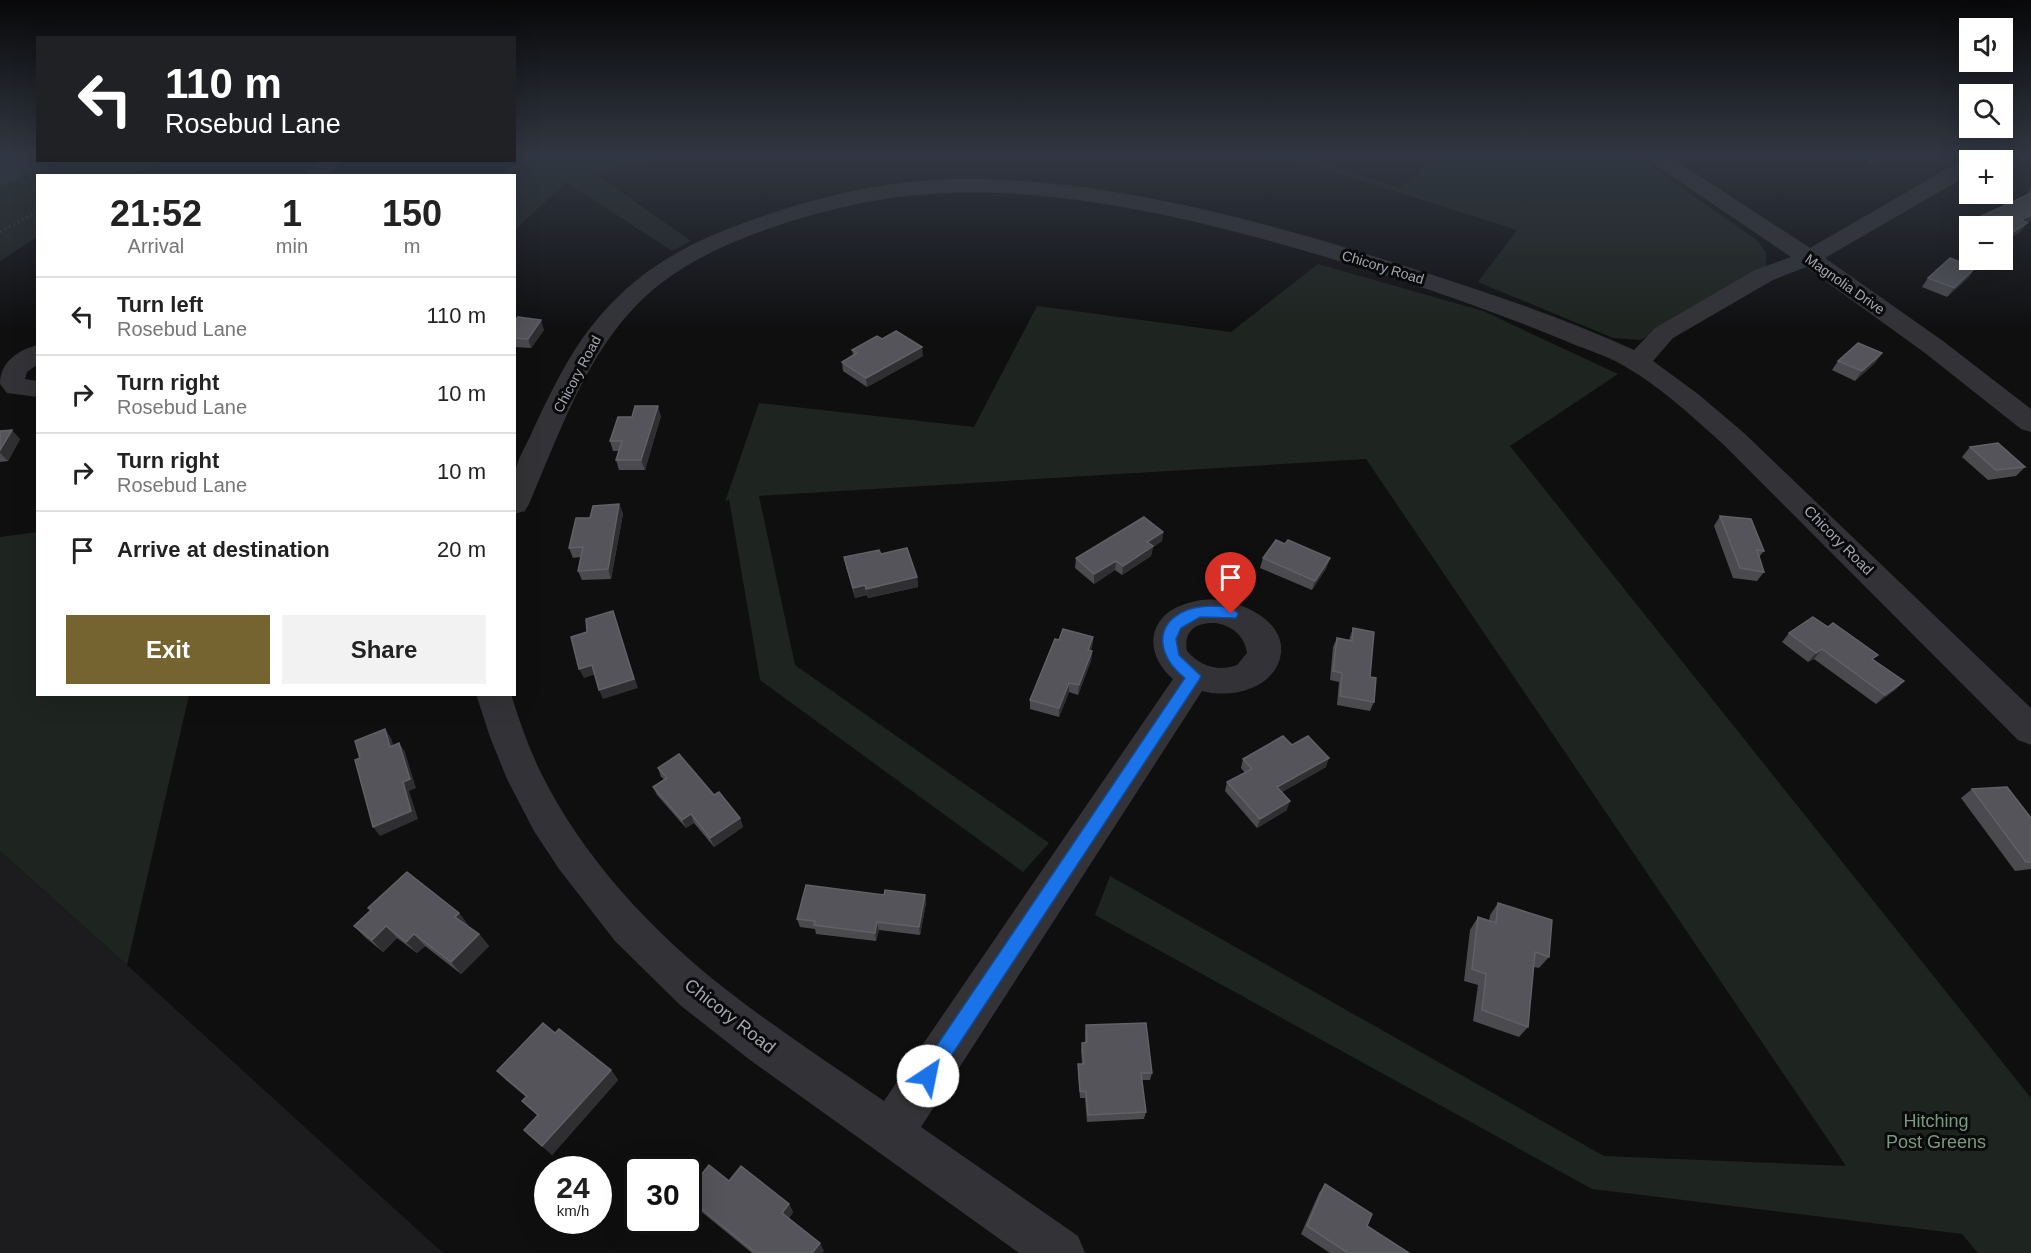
<!DOCTYPE html>
<html lang="en">
<head>
<meta charset="utf-8">
<style>
  body { margin:0; font-family:Arial,sans-serif; background:#f2f2f2; color:#222; height:100vh; display:flex; flex-direction:column; font-size:22px; white-space:nowrap }
  * { box-sizing:border-box; margin:0 }
  p { font-size:20px; color:#767676 }
  .icon { flex:none; width:33px; height:33px; fill:none; stroke:currentColor; stroke-width:2; stroke-linecap:round; stroke-linejoin:round }
  .map { position:relative; flex:1; overflow:hidden }
  .sheet { position:absolute; left:36px; top:174px; width:480px; height:522px; display:flex; flex-direction:column; background:#fff; border-radius:0px; box-shadow:0 6px 24px #0002 }
  .sheet>* { flex:none }
  .top-card { position:absolute; left:36px; top:36px; width:480px; height:126px; border-radius:0px; box-shadow:0 6px 24px #0002; background:#202124; color:#fff; overflow:hidden }
  .tools { position:absolute; left:1959px; top:18px; display:grid; gap:12px }
  .tools a { display:grid; place-items:center; width:54px; height:54px; border-radius:0px; background:#fff; box-shadow:0 6px 24px #0002; font-size:30px }
  .speed { position:absolute; left:534px; top:1156px; display:flex; gap:12px; font-size:30px; font-weight:700; text-align:center }
  .speed>* { display:grid; place-content:center; width:78px; height:78px; border-radius:50%; background:#fff; box-shadow:0 6px 24px #0002; line-height:1 }
  .speed small { font-size:15px; font-weight:400 }
  .speed .limit { border:3px solid #111; border-radius:9px; background:#fff; color:#111 }
  .pin { position:absolute; display:grid; place-items:center; width:51px; height:51px; color:#fff; margin:-62px -26px; border-radius:50% 50% 50% 0; rotate:-45deg; box-shadow:0 0 6px #0007 }
  .pin .icon { rotate:45deg }
  .me { position:absolute; width:66px; margin:-33px; rotate:34deg; stroke-linejoin:round; filter:drop-shadow(0 0 4px #0008) }
  .turn { display:flex; align-items:center; gap:21px; height:126px; padding:0 30px; font-size:27px }
  .turn .icon { width:78px; height:78px; stroke-width:2.5 }
  .turn b { display:block; font-size:42px; line-height:51px }
  .eta { display:flex; justify-content:space-evenly; align-items:center; height:102px; text-align:center }
  .eta b { font-size:36px; font-weight:700; line-height:42px }
  .primary-button { display:flex; gap:12px; margin-top:auto; padding:12px 30px }
  .primary-button a { flex:1; height:69px; border-radius:0px; background:#75642f; color:#fff; font-size:24px; font-weight:700; line-height:69px; text-align:center }
  .primary-button a+a { background:#f2f2f2; color:#222 }
  ul { padding:0; list-style:none }
  li { display:flex; align-items:center; gap:18px; height:78px; padding:0 30px; border-top:2px solid #e0e0e0 }
  li div { flex:1 }
  li b { display:block; font-size:22px }
  li em { font-style:normal }
  .map>svg:first-child { display:block }
</style>
</head>
<body>
<div class="map">
<svg width="2031" height="1253" viewBox="0 0 2031 1253">
  <rect width="100%" height="100%" fill="#0f0f10"/>
  <path fill="#1c1b1d" d="M0,851l127,114 316,288h-443z"/>
  <g fill="#1e241f">
    <path d="M0,154h37l1,6 121,1 -24,14 -97,1 -1,61 -37,24z"/>
    <path d="M528,154h143l-74,21 94,66 -19,10 -106,-69 -51,48 -1,-54 -11,-1z"/>
    <path d="M1255,154l48,2 97,32 41,-34h193l124,87 8,12v15l-125,72 -28,-2 -135,-56 39,-52 -215,-68z"/>
    <path d="M1318,264l165,47 135,63 -108,72 521,652v155h-53l-16,-19 -370,-45 -497,-274 15,-39 494,280 242,10 -480,-707 -607,37 36,169 254,178 -26,29 -263,-192 -31,-181 -4,3 34,-99 215,24 63,-121 194,26z"/>
    <path d="M37,532l1,162 151,1 -62,270 -127,-114v-314z"/>
  </g>
  <g fill="none" stroke-linecap="round" stroke-linejoin="round">
    <path fill="#2e343b" fill-rule="evenodd" d="M26,154h12v6h15l-4,7 -49,19v-21z"/>
    <g stroke="#37383c" stroke-width="3" stroke-dasharray="2 3" stroke-linecap="butt">
      <path d="M100,176l26,-16"/>
      <path d="M0,232l38,-21"/>
    </g>
    <g fill="#333337" fill-rule="evenodd">
      <path d="M1642,154h24l144,94 152,-88 8,-1 8,1h-8v14l-145,84 118,83 88,68v23l-10,-3 -96,-76 -119,-86 -33,13 -100,58 -20,23 45,33 46,39 287,275v37l-13,-5 -294,-295c-30,-27 -62,-57 -98,-78 -18,-11 -39,-17 -58,-25 -54,-23 -109,-42 -165,-61 -144,-46 -321,-98 -473,-87 -51,3 -102,15 -151,31 -41,14 -85,32 -119,59 -69,54 -97,142 -131,220l-4,7 -11,3c0,-14 -2,-33 2,-46 3,-12 11,-24 16,-36 15,-32 30,-64 50,-93 45,-63 98,-94 170,-119 66,-24 136,-40 206,-41 149,-2 312,44 453,89 75,24 151,49 223,82l21,-22 100,-58 36,-13 -146,-99z"/>
      <path d="M319,160h24l-16,16h-24z"/>
      <path d="M38,345v19l-11,8 -2,7 13,2v16l-31,-4 -7,-9c0,-22 18,-34 38,-39z"/>
      <path d="M1201,600c29,-4 84,16 80,53 -5,36 -50,46 -79,38l-281,436 157,109 7,17h-66l-269,-193 -70,-55 -65,-64 -56,-72 -25,-38 -27,-52 -17,-42 -14,-43h35c8,26 17,52 29,77 42,86 113,162 188,220 50,39 104,74 156,110l289,-422c-22,-18 -29,-49 -3,-68 9,-6 21,-9 31,-11zM1216,623c17,3 29,14 31,30l-10,12c-19,7 -37,1 -50,-14 -4,-21 10,-29 29,-28z"/>
    </g>
  </g>
  <g fill="#4b4b4f">
    <path d="M1867,154h23l-19,10 -5,-8z"/>
    <path d="M2031,188v33l-5,3 -6,8 -18,11v-17h-32v7l-5,-2 6,-10 55,-26z"/>
    <path d="M1975,268l-6,9 -22,20 -25,-10 6,-9z"/>
    <path d="M514,321l30,9 -13,18 -17,-1z"/>
    <path d="M882,339l41,17 -56,31 -24,-16 -1,-9 11,-7 -1,-5z"/>
    <path d="M1882,353l-7,10 -20,18 -23,-11 6,-9z"/>
    <path d="M661,416l-16,54h-26l-3,-10 3,-9h-6l-3,-10z"/>
    <path d="M0,431l20,8 -12,22 -8,1z"/>
    <path d="M1970,447l55,20 -9,9 -28,4 -26,-23z"/>
    <path d="M619,504l4,10 -12,65 -29,1 -4,-9 3,-14 -8,1 -4,-10 21,-30z"/>
    <path d="M1720,516l44,35 -5,6 5,15 -7,9 -24,-3 -19,-52z"/>
    <path d="M1163,532l-1,9 -9,6 -2,9 -29,19 -7,-5 -21,14 -19,-16 1,-10z"/>
    <path d="M881,554l36,23 1,10 -50,11 -1,-3 -12,3 -9,-31 -2,-10z"/>
    <path d="M1263,558l64,9 -15,23 -52,-22z"/>
    <path d="M1828,627l46,33 30,21 -9,9 -19,14 -62,-45 -6,3 -26,-20 7,-9z"/>
    <path d="M1353,628l17,49 4,25 -4,9 -33,-6 2,-23 -9,-2 3,-33 4,-9 12,2z"/>
    <path d="M1093,637l-1,10 -2,4h2l-1,10 -13,34 -9,-3 -10,25 -29,-8v-9l29,-60z"/>
    <path d="M1292,745l34,22 -44,25 5,18 -30,18 -32,-37 2,-9 18,-9 -4,-5 2,-9z"/>
    <path d="M658,768l56,27 26,23 3,9 -29,20 -20,-24 -8,5 -29,-33 -4,-8 11,-8 -3,-2z"/>
    <path d="M1972,789l59,29v51l-16,2 -54,-73z"/>
    <path d="M884,895h41l1,8 -6,32 -41,-5 -3,11 -60,-7 -1,-5 -15,-2 -3,-8z"/>
    <path d="M1498,903l51,54 -10,11 -5,-1 -6,60 -9,10 -46,-16 5,-36 -14,-4 6,-51 8,-13 11,4 1,-6z"/>
    <path d="M368,908l91,5 9,12 -1,1 12,8 10,12 -28,28 -36,-28 -8,7 -20,-15 -14,14 -17,-14 -12,-12 17,-16z"/>
    <path d="M1086,1025l66,48 -2,7h-8l4,32 -2,7 -57,3 -2,-24h-5l-2,-27v-7h4l-1,-14 1,-7 3,-1v-9z"/>
    <path d="M555,1033l56,37 7,10 -66,75 -28,-25 14,-14 -16,-15 4,-4 -19,-16 -10,-10z"/>
    <path d="M729,1181l60,23 4,8 -4,6 35,33 -2,2h-70l-60,-49 -4,-5v-8z"/>
    <path d="M1325,1184l42,42 42,27h-79l-29,-19 18,-41z"/>
  </g>
  <g fill="#2f2f32">
    <path d="M1878,154h12l-19,10z"/>
    <path d="M2031,216v5l-5,3 -6,8 -18,11v-3l3,-3 16,-17z"/>
    <path d="M1975,268l-6,9 -22,20 7,-9z"/>
    <path d="M541,320l3,10 -13,18 -3,-9z"/>
    <path d="M922,347l1,9 -56,31 -1,-9z"/>
    <path d="M1882,353l-7,10 -20,18 7,-10z"/>
    <path d="M658,406l3,10 -16,54 -4,-10z"/>
    <path d="M12,430l8,9 -12,22 -8,-8v-3z"/>
    <path d="M619,504l4,10 -12,65 -3,-10z"/>
    <path d="M1163,532l-1,9 -9,6 -2,9 -29,19 1,-9 24,-24z"/>
    <path d="M1330,558l-3,9 -15,23 3,-9z"/>
    <path d="M1116,561l-1,9 -21,14v-10z"/>
    <path d="M917,577l1,10 -50,11 -2,-9z"/>
    <path d="M865,585l2,10 -12,3 -2,-10z"/>
    <path d="M613,611l25,77 -35,11 -4,-9z"/>
    <path d="M1093,637l-1,10 -5,13 1,-10z"/>
    <path d="M1822,649l-8,10 -6,3 8,-9z"/>
    <path d="M1092,651l-1,10 -13,34 1,-10z"/>
    <path d="M592,665l5,9 -13,4 -5,-9z"/>
    <path d="M1904,681l-9,9 -19,14 9,-9z"/>
    <path d="M1069,683v9l-10,25v-9z"/>
    <path d="M385,729l6,9 6,18 -7,-9z"/>
    <path d="M399,743l6,9 11,36 -7,3 9,28 -38,17 -7,-9 30,-45z"/>
    <path d="M1329,758l-3,9 -51,29 2,-9z"/>
    <path d="M1290,801l-3,9 -30,18 3,-9z"/>
    <path d="M691,814l3,9 -8,5 -4,-8z"/>
    <path d="M740,818l3,9 -29,20 -4,-9z"/>
    <path d="M925,895l1,8 -6,32 -1,-8z"/>
    <path d="M459,913l9,12 -4,4 -9,-12z"/>
    <path d="M877,922l2,8 -3,11 -1,-8z"/>
    <path d="M386,926l11,12 -14,14 -11,-12z"/>
    <path d="M414,934l11,12 -8,7 -11,-11z"/>
    <path d="M479,934l10,12 -28,28 -10,-12z"/>
    <path d="M611,1070l7,10 -66,75 -10,-9z"/>
    <path d="M789,1204l4,8 -6,9 -5,-8z"/>
    <path d="M820,1243l4,8 -2,2h-10z"/>
  </g>
  <g fill="#54545a" stroke="#606167" stroke-width="1.5">
    <path d="M2031,193v22l-10,5 6,3 -22,14 -3,-1v-10h-19l-12,-5z"/>
    <path d="M1950,258l25,10 -21,20 -26,-10z"/>
    <path d="M518,317l23,3 -13,19 -14,-1v-17z"/>
    <path d="M896,331l26,16 -56,31 -24,-16 15,-9 -5,-3 25,-14 5,3z"/>
    <path d="M1858,343l24,10 -20,18 -24,-10z"/>
    <path d="M635,406h23l-17,54h-25l6,-19h-12l8,-24h14z"/>
    <path d="M12,430l-12,20v-19z"/>
    <path d="M1998,443l27,24 -29,3 -26,-23z"/>
    <path d="M619,504l-11,65 -30,2 5,-24 -14,1 7,-30h14l3,-12z"/>
    <path d="M1720,516l31,3 13,32 -7,-1 7,22 -24,-4z"/>
    <path d="M1144,517l19,15 -16,10 6,4 -30,20 -7,-5 -22,13 -18,-16z"/>
    <path d="M1276,540l9,4 3,-4 42,18 -15,23 -52,-23z"/>
    <path d="M907,548l10,29 -51,12 -1,-4 -12,3 -9,-31 35,-7 2,4z"/>
    <path d="M613,611l21,68 -35,11 -7,-25 -13,4 -8,-32 16,-5 -1,-13z"/>
    <path d="M1813,617l15,10 5,-4 45,32 -6,4 32,22 -19,14 -63,-46 -6,4 -27,-20z"/>
    <path d="M1353,628l21,4 -4,45 6,1 -2,24 -34,-6 2,-23 -9,-2 4,-33 15,3z"/>
    <path d="M1063,629l30,8 -5,13 4,1 -13,34 -10,-2 -10,25 -29,-8 25,-61 4,1z"/>
    <path d="M385,729l5,18 9,-4 11,36 -7,3 8,29 -38,16 -18,-67 5,-2 -5,-17z"/>
    <path d="M1283,736l9,9 16,-9 21,22 -52,29 13,14 -30,18 -33,-37 25,-13 -9,-10z"/>
    <path d="M679,754l35,41 5,-3 21,26 -30,20 -19,-24 -9,6 -29,-33 14,-9 -9,-10z"/>
    <path d="M2007,787l24,31v44h-5l-54,-73z"/>
    <path d="M407,872l52,41 -4,4 24,17 -28,28 -37,-28 -8,8 -20,-16 -14,14 -18,-14 17,-16 -3,-2z"/>
    <path d="M806,885l78,10 1,-5 40,5 -6,32 -42,-5 -2,11 -61,-8 1,-4 -18,-2z"/>
    <path d="M1498,903l54,17 -3,37 -14,-5 -7,75 -46,-17 4,-36 -14,-5 6,-52 18,6z"/>
    <path d="M543,1023l12,10 4,-4 52,41 -69,76 -18,-16 14,-15 -16,-14 5,-5 -30,-25z"/>
    <path d="M1146,1023l6,50h-11l5,39 -58,3 -2,-23 -6,-1 -2,-27h6l-2,-21 5,-1 -1,-17z"/>
    <path d="M709,1165l20,16 12,-15 48,38 -7,9 38,30 -8,10h-56l-68,-55v-7z"/>
    <path d="M1325,1184l47,30 -5,12 42,27h-61l-41,-27z"/>
  </g>
  <linearGradient id="sky" x2="0" y2="1"><stop stop-color="#080809"/><stop offset="0.47" stop-color="#313742"/><stop offset="1" stop-color="#313742" stop-opacity="0"/></linearGradient>
  <rect width="2031" height="330" fill="url(#sky)"/>
  <path fill="#1a73e8" stroke="#114b97" stroke-width="1.5" d="M1221,606l15,5 2,3 -2,4 -36,-1 -19,11 -5,11 3,16 22,21 -2,4 -265,402 -6,3 -7,-3 -2,-6 2,-7 264,-391c-26,-20 -34,-53 2,-68 11,-4 22,-4 34,-4z"/>
  <g text-anchor="middle" dominant-baseline="central" stroke-width="6" stroke-linejoin="round" paint-order="stroke">
    <g font-size="14" fill="#a2a5b0" stroke="#0a0a0b">
      <text transform="translate(1383 267) rotate(17)">Chicory Road</text>
      <text transform="translate(1845 284) rotate(35)">Magnolia Drive</text>
      <text transform="translate(577 374) rotate(-62)">Chicory Road</text>
    </g>
    <g font-size="15" fill="#a2a5b0" stroke="#0a0a0b">
      <text transform="translate(1839 540) rotate(45)">Chicory Road</text>
    </g>
    <g font-size="18" fill="#a2a5b0" stroke="#0a0a0b">
      <text transform="translate(730 1016) rotate(38)">Chicory Road</text>
    </g>
    <g font-size="18" fill="#7b9980" stroke="#0a0a0b">
      <text x="1936" y="1121">Hitching<tspan x="1936" dy="21">Post Greens</tspan></text>
    </g>
  </g>
</svg>
<div class="tools">
<a><svg class="icon" aria-label="sound" viewBox="0 0 24 24"><path d="M4 9h4l5-4v14l-5-4H4zM17 9q2 3 0 6"/></svg></a>
<a><svg class="icon" aria-label="search" viewBox="0 0 24 24"><circle cx="10" cy="10" r="6"/><path d="M15 15l6 6"/></svg></a>
<a>+</a>
<a>−</a>
</div>
<div class="speed"><div>24<small>km/h</small></div><div class="limit">30</div></div>
<div class="pin" style="left:1231px;top:614px;background:#d93025"><svg class="icon" aria-label="arrive" viewBox="0 0 24 24"><path d="M6 21V4h12l-3 4 3 4H6"/></svg></div>
<svg class="me" style="left:928px;top:1076px" viewBox="-20 -20 40 40"><circle r="19" fill="#fff"/><path d="M0-13L10 11 0 6-10 11z" fill="#1a73e8"/></svg>
<div class="top-card">
<div class="turn"><svg class="icon" aria-label="left" viewBox="0 0 24 24"><path d="M17 20v-9H6M10 6l-5 5 5 5"/></svg><div><b>110 m</b>Rosebud Lane</div></div>
</div>
<section class="sheet">
<div class="eta">
<div><b>21:52</b><p>Arrival</p></div>
<div><b>1</b><p>min</p></div>
<div><b>150</b><p>m</p></div>
</div>
<ul>
<li><svg class="icon" aria-label="left" viewBox="0 0 24 24"><path d="M17 20v-9H6M10 6l-5 5 5 5"/></svg><div><b>Turn left</b><p>Rosebud Lane</p></div><em>110 m</em></li>
<li><svg class="icon" aria-label="right" viewBox="0 0 24 24"><path d="M7 20v-9h11M14 6l5 5-5 5"/></svg><div><b>Turn right</b><p>Rosebud Lane</p></div><em>10 m</em></li>
<li><svg class="icon" aria-label="right" viewBox="0 0 24 24"><path d="M7 20v-9h11M14 6l5 5-5 5"/></svg><div><b>Turn right</b><p>Rosebud Lane</p></div><em>10 m</em></li>
<li><svg class="icon" aria-label="arrive" viewBox="0 0 24 24"><path d="M6 21V4h12l-3 4 3 4H6"/></svg><div><b>Arrive at destination</b></div><em>20 m</em></li>
</ul>
<div class="primary-button"><a>Exit</a><a>Share</a></div>
</section>
</div>
</body>
</html>
